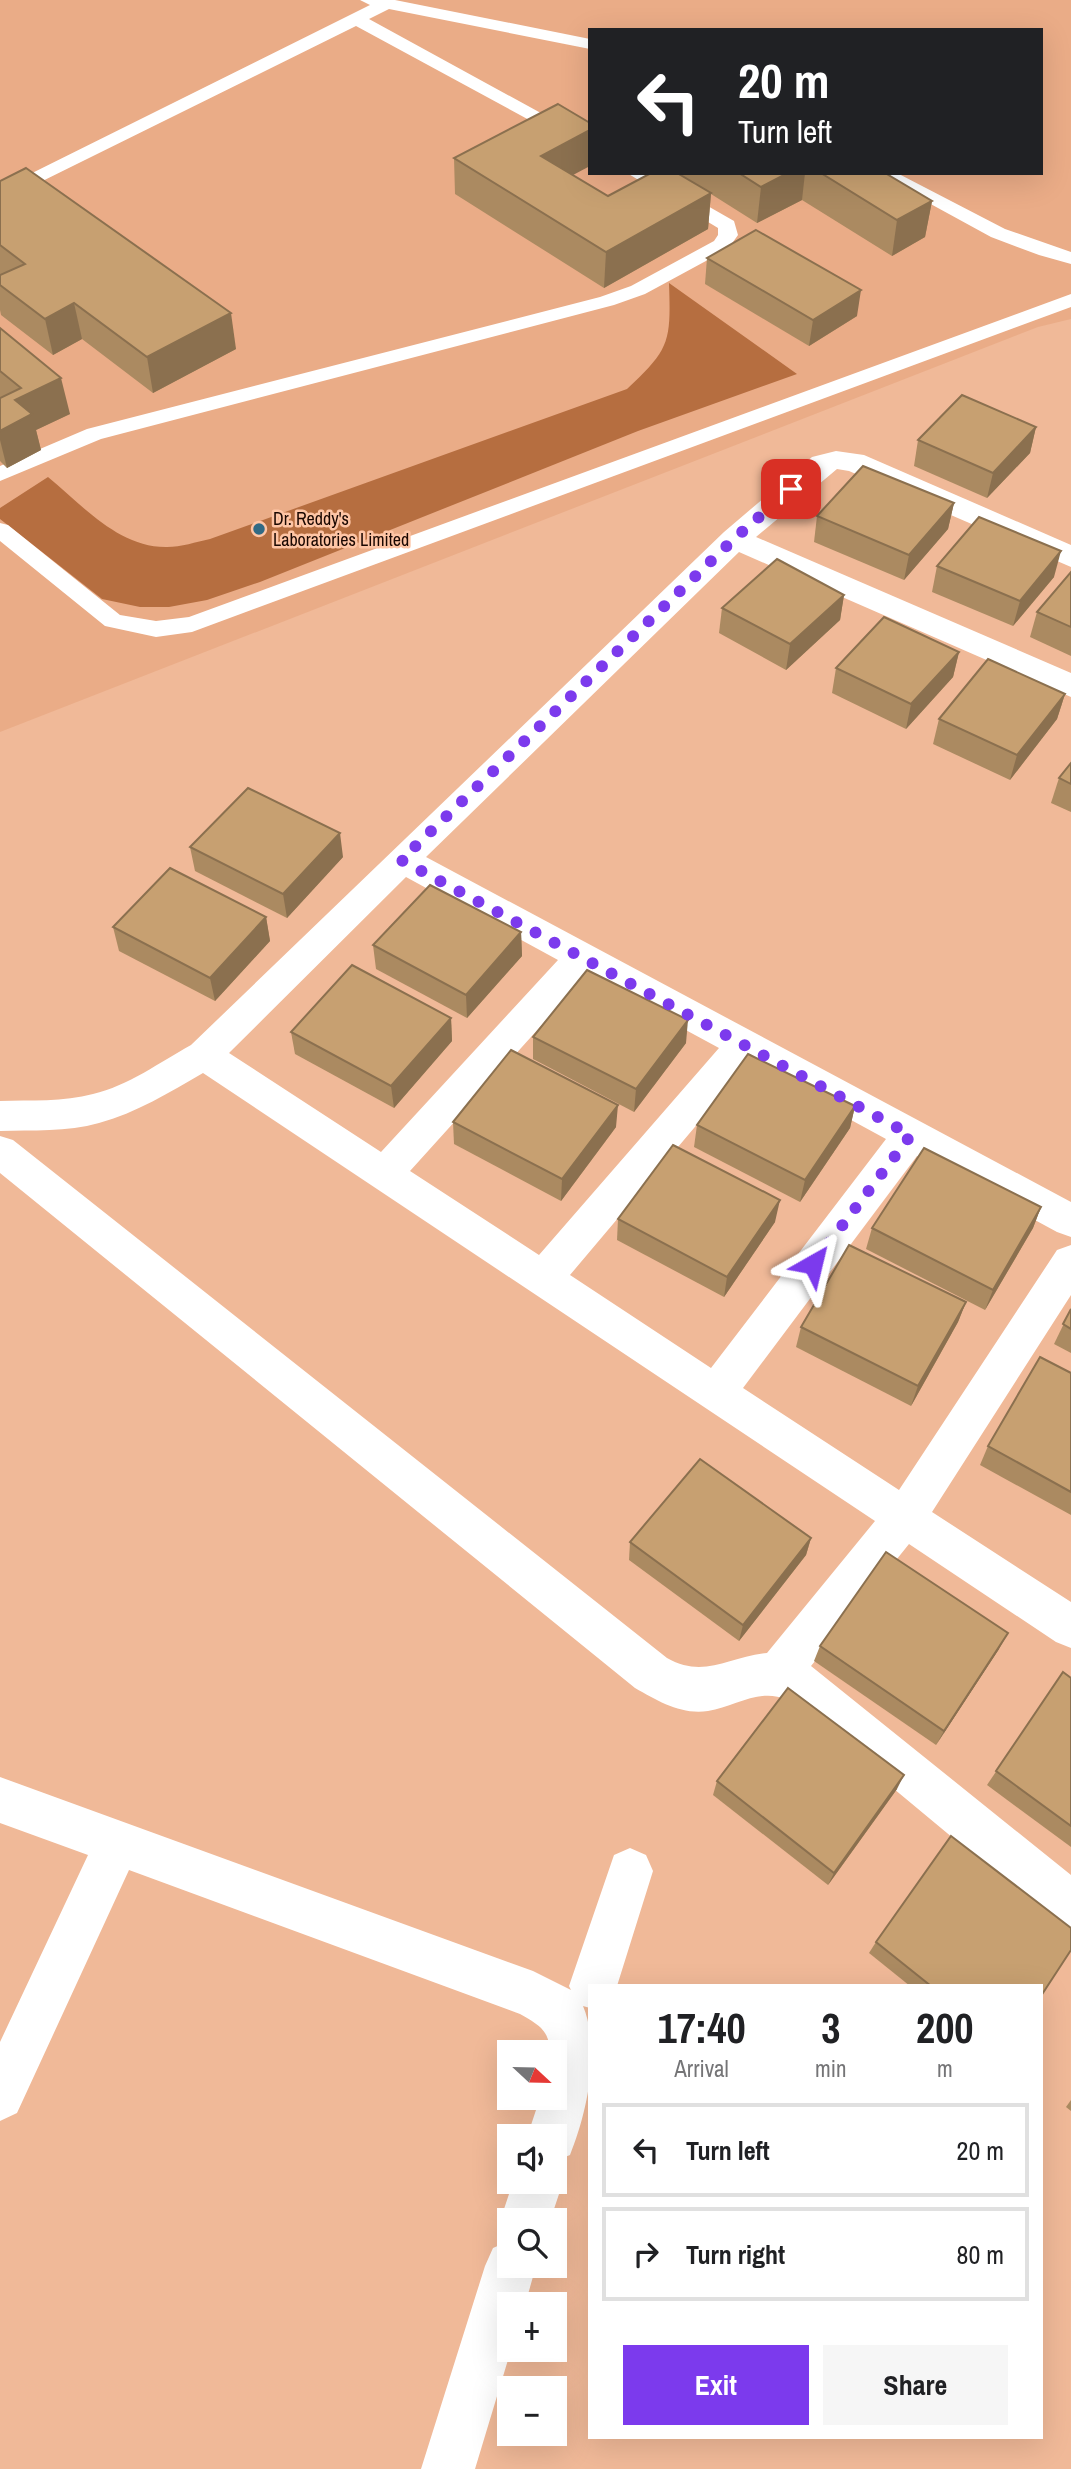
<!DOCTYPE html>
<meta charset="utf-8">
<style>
:root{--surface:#fff;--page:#f6f6f6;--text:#202124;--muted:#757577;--line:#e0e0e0;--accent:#7c3aed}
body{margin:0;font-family:"Archivo Narrow",sans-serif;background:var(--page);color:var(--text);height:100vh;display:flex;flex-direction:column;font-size:26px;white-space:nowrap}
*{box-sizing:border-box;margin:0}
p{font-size:23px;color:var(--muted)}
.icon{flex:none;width:38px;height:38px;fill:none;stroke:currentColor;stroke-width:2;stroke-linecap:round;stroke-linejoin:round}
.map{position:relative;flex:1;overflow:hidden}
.drawer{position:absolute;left:588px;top:1984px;width:455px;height:455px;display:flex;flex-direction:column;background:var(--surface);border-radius:0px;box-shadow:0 7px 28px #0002}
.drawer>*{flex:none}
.banner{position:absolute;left:588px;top:28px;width:455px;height:147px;border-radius:0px;box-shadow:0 7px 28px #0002;background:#202124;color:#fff;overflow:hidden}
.needle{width:46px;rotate:112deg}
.fabs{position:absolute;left:497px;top:2040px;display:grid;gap:14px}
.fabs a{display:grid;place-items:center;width:70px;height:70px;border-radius:0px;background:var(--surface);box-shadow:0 7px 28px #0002;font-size:35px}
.pin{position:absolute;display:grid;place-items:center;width:60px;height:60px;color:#fff;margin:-30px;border-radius:14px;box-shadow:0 4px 10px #0006}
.me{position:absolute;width:77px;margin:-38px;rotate:37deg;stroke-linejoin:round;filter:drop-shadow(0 0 5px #0008)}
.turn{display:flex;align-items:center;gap:24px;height:147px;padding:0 35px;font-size:32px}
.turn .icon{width:91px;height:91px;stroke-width:2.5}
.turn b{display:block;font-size:49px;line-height:60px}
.eta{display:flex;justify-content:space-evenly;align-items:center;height:119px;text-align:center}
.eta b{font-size:42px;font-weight:800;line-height:49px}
.action{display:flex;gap:14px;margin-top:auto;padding:14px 35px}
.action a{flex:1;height:80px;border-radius:0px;background:var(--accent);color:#fff;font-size:28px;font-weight:800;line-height:80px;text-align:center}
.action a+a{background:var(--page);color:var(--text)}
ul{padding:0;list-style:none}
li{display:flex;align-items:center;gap:21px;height:94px;margin:0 14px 10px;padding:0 21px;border:4px solid var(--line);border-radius:0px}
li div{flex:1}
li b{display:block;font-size:26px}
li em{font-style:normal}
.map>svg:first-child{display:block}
.built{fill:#eaac87;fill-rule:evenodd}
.forest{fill:#b66e40}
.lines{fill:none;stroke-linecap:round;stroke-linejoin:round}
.service{fill:#fff;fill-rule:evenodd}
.minor{fill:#fff;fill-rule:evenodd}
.wall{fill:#ab8a61}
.shaded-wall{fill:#8b704f}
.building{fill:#c7a071;stroke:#8b704f;stroke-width:2}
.route{stroke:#7c3aed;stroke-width:12;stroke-dasharray:0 21.6}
.poi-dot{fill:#326a84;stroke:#fec5a5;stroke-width:2.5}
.labels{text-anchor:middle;stroke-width:5;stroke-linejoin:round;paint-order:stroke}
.far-poi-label{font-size:18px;fill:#1a0701;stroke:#fec5a5;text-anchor:start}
</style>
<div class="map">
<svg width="1071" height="2469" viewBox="0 0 1071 2469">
<rect width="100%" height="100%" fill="#f0b998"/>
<path class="built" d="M0,0H1071V319L1038,327L0,732ZM590,30H1041V173H590Z"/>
<path class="forest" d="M669,283L797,374L638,431L260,582L207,600L169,607H140L102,599L0,519V508L48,477C82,505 119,548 167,547C181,547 196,542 210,539L627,389C670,349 671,342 669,283Z"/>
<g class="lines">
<g class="service">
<path d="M360,0H395L590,39V49L389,9L369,19L590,140V153L356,26L0,202V189L370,5Z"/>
<path d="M627,173H650L734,221L738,235L728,249L645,294L614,305L101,439L0,481V466L87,429L600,297L631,286L714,241L718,235V228Z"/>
<path d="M874,173H897L1005,229L1071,252V264L1039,255L991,237Z"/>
<path d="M1071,294V307L192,632L156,637L105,626L0,541V523L8,525L120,615L156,621L189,617Z"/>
</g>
<g class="minor">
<path d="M836,451L864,455L1071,545V567L849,471L837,469L756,537L1071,673V697L739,552L426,857L1071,1202V1237L1057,1232L917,1156L743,1388L899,1490L1057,1250L1071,1245V1295L932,1512L1071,1602V1648L1056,1642L909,1544L811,1666L1071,1875V1928L1054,1922L787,1700C760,1687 735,1707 708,1711C681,1715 658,1701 635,1688L0,1173V1136L13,1140L667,1658C704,1679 728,1657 767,1653L875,1521L203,1073C170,1092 136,1113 99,1123C67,1132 32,1130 0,1131V1101C30,1100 64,1102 93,1094C128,1086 160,1062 191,1045L724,532L812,457ZM406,877L558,960L381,1152L229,1053ZM586,976L719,1048L539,1255L410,1171ZM748,1064L886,1139L711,1368L570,1275Z"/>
<path d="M0,1777L533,1971L571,1990L569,1986L614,1855L630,1848L646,1855L653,1871L617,1986H590V2008L583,2006C601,2049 587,2113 570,2155L555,2161V2137H527L540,2098H555V2053H549C551,2030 537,2024 520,2014L129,1870L17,2113L0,2121V2042L88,1855L0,1823Z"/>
<path d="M556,2164L563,2182L550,2221H509V2240L507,2239L500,2221L513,2182H555Z"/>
<path d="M509,2241V2266H536L525,2305H509L511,2350L475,2469H421L485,2266L493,2248Z"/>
</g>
</g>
<g class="wall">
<path d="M454,158L608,196L697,185L678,173H885L932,201L925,237L892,256L802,200L757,223L711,194L708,229L604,288L455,194Z"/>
<path d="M0,181L236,349L153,393L82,339L53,355L1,315L0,310Z"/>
<path d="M707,258L857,316L809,346L705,284Z"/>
<path d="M0,328L70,414L36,430L41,450L7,468L0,461Z"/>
<path d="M1036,427L1030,453L987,498L914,466L918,440Z"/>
<path d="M954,503L948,529L904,580L814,542L817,516Z"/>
<path d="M937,566L1054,577L1013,626L932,592Z"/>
<path d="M1071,572V656L1030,637L1037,612Z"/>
<path d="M844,595L840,620L786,670L719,633L722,608Z"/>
<path d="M959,652L953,677L906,729L832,693L836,668Z"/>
<path d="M1065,694L1057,719L1010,780L933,744L939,719Z"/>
<path d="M1071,763V812L1051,803L1059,778Z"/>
<path d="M190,847L343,857L287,918L195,871Z"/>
<path d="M266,917L270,941L215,1001L119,951L113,927Z"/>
<path d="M521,932L522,956L467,1018L376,969L373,945Z"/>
<path d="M451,1018L452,1041L394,1108L295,1054L291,1032Z"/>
<path d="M533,1037L686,1043L634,1112L533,1059Z"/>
<path d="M855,1106L850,1128L800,1202L694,1147L697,1125Z"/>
<path d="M453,1122L616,1127L561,1201L454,1144Z"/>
<path d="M1041,1207L1033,1228L985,1310L866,1249L872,1228Z"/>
<path d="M618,1219L775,1222L724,1297L617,1240Z"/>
<path d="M966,1302L958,1322L911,1406L796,1347L801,1327Z"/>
<path d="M1071,1309V1353L1054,1344Z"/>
<path d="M1071,1373V1515L980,1465L988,1446Z"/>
<path d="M811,1538L806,1555L739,1641L629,1560L630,1542Z"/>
<path d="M820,1646L999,1649L936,1745L814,1661Z"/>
<path d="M1063,1672L1071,1678V1847L987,1785Z"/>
<path d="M717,1781L897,1789L828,1885L713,1795Z"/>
<path d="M876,1942L1041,1986H910L869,1953Z"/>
<path d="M1071,2100V2111L1066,2107Z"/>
</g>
<g class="shaded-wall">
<path d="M590,130V166L541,192V156Z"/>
<path d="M788,173H805L802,200L757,223L761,187Z"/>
<path d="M711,193L708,229L604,288L606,252Z"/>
<path d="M932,201L925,237L892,256L897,220Z"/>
<path d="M861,290L857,316L809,346L813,320Z"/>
<path d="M74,303L82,339L53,355L45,319Z"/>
<path d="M231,313L236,349L153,393L147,357Z"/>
<path d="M61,378L70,414L36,430L41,450L7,468L0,440V431L15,400Z"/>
<path d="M1036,427L1030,453L987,498L993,473Z"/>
<path d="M954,503L948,529L904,580L909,555Z"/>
<path d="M1061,551L1054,577L1013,626L1020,601Z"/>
<path d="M844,595L840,620L786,670L790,644Z"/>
<path d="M959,652L953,677L906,729L911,704Z"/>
<path d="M1065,694L1057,719L1010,780L1017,755Z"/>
<path d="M340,833L343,857L287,918L283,894Z"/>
<path d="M266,917L270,941L215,1001L210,978Z"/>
<path d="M521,932L522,956L467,1018L466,995Z"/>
<path d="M451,1018L452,1041L394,1108L391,1086Z"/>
<path d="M688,1020L686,1043L634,1112L636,1089Z"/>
<path d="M618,1105L616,1127L561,1201L562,1179Z"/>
<path d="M855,1106L850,1128L800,1202L805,1180Z"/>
<path d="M780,1200L775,1222L724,1297L727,1277Z"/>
<path d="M1041,1207L1033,1228L985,1310L993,1290Z"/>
<path d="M966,1302L958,1322L911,1406L918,1386Z"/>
<path d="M811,1538L806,1555L739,1641L743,1625Z"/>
<path d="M1008,1633L999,1649L936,1745L944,1731Z"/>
<path d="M904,1775L897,1789L828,1885L834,1873Z"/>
</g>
<g class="building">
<path d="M558,104L590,123V130L541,156L608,196L651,173H677L711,193L606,252L454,158Z"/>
<path d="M26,168L231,313L147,357L74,303L45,319L0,285V275L25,264L0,245V181Z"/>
<path d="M739,173H788L761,187Z"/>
<path d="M821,173H885L932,201L897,220Z"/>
<path d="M756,230L861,290L813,320L707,258Z"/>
<path d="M0,328L61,378L15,400L32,414L0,431V398L21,388L0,371Z"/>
<path d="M962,395L1036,427L993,473L918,440Z"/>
<path d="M863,466L954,503L909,555L817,516Z"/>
<path d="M979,517L1061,551L1020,601L937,566Z"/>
<path d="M777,559L844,595L790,644L722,608Z"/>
<path d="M1071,572V627L1037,612Z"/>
<path d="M884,617L959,652L911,704L836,668Z"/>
<path d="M988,659L1065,694L1017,755L939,719Z"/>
<path d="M1071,763V784L1059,778Z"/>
<path d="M248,788L340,833L283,894L190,847Z"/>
<path d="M170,868L266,917L210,978L113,927Z"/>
<path d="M430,885L521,932L466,995L373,945Z"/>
<path d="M352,965L451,1018L391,1086L291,1032Z"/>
<path d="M587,970L688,1020L636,1089L533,1037Z"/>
<path d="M511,1050L618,1105L562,1179L453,1122Z"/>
<path d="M748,1054L855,1106L805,1180L697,1125Z"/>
<path d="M673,1145L780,1200L727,1277L618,1219Z"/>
<path d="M924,1148L1041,1207L993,1290L872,1228Z"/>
<path d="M849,1245L966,1302L918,1386L801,1327Z"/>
<path d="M1071,1309V1329L1063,1324Z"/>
<path d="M1040,1357L1071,1373V1492L988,1446Z"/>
<path d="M700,1459L811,1538L743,1625L630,1542Z"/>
<path d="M886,1552L1008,1633L944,1731L820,1646Z"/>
<path d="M1063,1672L1071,1678V1826L996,1771Z"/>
<path d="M788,1688L904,1775L834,1873L717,1781Z"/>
<path d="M951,1836L1071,1928V1950L1041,1996V1986H931L876,1942Z"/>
</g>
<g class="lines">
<path class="route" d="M791,489L735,538L401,860L911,1135L813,1264"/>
</g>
<circle class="poi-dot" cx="259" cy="529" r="7"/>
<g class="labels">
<g class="far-poi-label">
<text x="273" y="525">Dr. Reddy's<tspan x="273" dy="21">Laboratories Limited</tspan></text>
</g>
</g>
</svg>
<div class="fabs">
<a><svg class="needle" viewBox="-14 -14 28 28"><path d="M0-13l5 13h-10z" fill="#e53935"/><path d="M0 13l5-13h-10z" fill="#757577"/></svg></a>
<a><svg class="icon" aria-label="sound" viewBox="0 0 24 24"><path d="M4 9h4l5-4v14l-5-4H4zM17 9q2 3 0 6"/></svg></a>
<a><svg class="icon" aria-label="search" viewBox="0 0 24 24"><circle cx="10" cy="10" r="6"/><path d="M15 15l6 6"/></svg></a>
<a>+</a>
<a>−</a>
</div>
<div class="pin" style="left:791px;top:489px;background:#d93025"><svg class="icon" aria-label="arrive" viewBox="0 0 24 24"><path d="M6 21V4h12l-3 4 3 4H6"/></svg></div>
<svg class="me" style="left:813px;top:1264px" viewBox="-20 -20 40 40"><path d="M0-17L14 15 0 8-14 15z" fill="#7c3aed" stroke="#fff" stroke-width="4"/></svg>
<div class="banner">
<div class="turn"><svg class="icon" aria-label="left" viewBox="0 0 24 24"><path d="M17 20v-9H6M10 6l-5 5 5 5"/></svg><div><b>20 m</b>Turn left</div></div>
</div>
<section class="drawer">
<div class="eta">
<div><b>17:40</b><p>Arrival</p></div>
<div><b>3</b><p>min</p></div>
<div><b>200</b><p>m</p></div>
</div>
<ul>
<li><svg class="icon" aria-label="left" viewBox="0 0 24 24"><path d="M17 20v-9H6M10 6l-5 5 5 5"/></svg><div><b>Turn left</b></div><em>20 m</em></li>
<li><svg class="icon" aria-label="right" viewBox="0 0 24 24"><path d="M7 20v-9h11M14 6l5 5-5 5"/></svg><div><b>Turn right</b></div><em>80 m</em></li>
</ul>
<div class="action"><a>Exit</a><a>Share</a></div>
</section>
</div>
